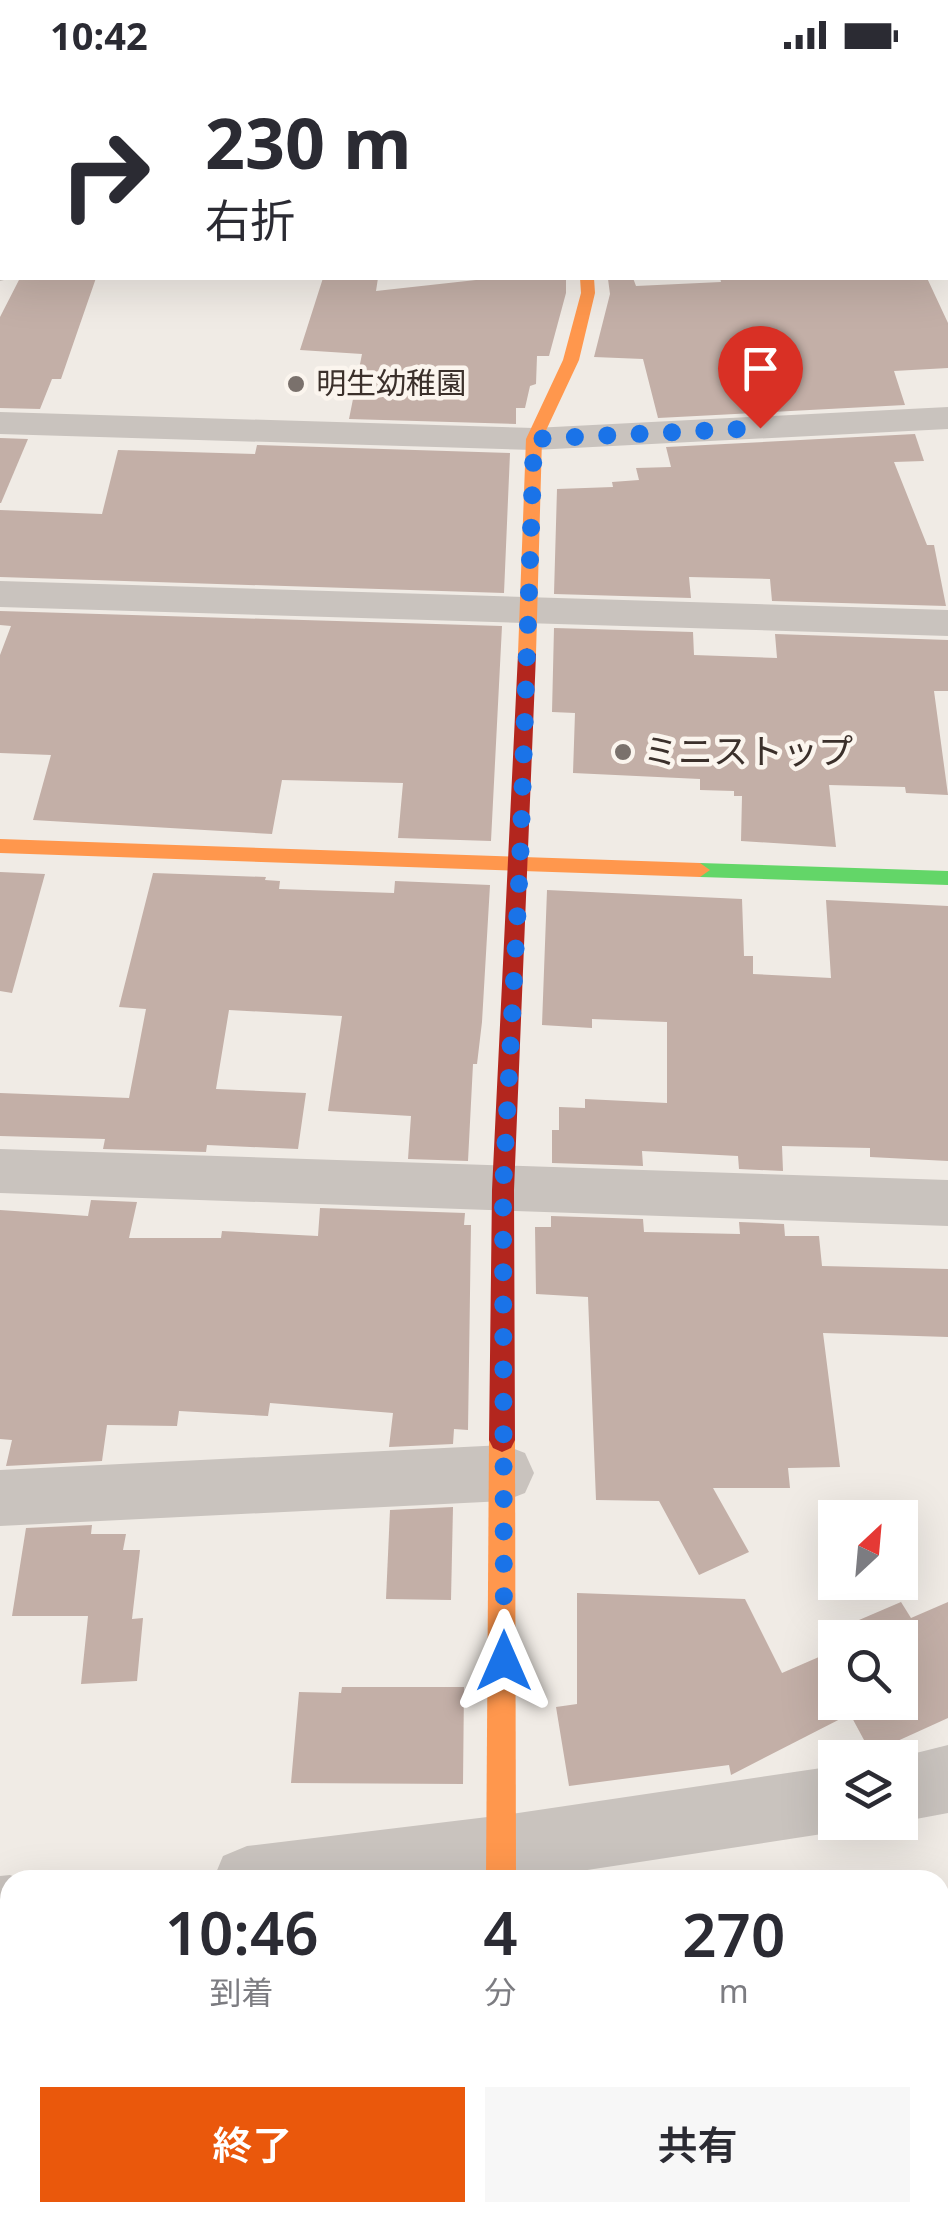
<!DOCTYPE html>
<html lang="ja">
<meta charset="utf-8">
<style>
:root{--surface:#fff;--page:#f7f7f7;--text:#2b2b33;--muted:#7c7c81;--accent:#ea580c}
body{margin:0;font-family:"Noto Sans","Noto Sans JP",sans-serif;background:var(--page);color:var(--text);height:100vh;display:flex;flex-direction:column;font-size:38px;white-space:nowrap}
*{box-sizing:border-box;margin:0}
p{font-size:32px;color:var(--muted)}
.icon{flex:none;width:55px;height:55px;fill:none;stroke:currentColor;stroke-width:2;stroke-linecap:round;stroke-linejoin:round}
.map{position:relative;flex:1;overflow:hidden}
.side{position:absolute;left:0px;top:1800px;width:950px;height:352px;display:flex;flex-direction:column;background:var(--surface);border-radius:30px 30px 0 0;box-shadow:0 10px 40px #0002}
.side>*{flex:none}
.banner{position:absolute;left:0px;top:0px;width:950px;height:210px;box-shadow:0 10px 40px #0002;background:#fff;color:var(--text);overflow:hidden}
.needle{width:65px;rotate:26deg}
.tools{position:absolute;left:818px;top:1430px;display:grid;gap:20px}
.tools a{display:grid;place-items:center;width:100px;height:100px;border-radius:0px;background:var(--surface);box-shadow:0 10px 40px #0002;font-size:50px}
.pin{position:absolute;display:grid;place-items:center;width:85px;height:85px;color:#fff;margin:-102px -42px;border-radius:50% 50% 50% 0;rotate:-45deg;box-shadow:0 0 10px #0007}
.pin .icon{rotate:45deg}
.me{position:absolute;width:110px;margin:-55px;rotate:0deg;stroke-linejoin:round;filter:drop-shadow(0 0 8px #0008)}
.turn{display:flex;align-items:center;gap:35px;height:210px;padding:0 40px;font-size:45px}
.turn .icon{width:130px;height:130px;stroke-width:2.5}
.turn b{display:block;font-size:70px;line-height:85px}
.eta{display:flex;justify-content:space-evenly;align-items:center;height:170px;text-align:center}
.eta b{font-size:60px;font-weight:600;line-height:70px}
.cta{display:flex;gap:20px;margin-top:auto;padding:20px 40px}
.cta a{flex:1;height:115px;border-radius:0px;background:var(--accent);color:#fff;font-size:40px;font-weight:600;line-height:115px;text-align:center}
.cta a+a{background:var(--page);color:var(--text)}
.status{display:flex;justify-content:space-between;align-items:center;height:70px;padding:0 50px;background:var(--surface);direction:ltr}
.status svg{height:28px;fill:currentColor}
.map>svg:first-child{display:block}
.building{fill:#c3afa7}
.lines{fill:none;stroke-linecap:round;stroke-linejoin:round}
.street{fill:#c9c3be;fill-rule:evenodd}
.fast{fill:#63d668;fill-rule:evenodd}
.slow{fill:#ff974d;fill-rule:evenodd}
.jam{fill:#b3261e;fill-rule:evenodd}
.route{stroke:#1a73e8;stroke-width:18;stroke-dasharray:0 32.4}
.poi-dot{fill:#7a716c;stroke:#fbf5ee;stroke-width:4}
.labels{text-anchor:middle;stroke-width:9;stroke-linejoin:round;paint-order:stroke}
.far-poi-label{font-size:30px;fill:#3b302b;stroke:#fbf5ee;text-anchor:start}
.poi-label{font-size:35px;fill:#3b302b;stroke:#fbf5ee;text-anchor:start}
</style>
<div class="status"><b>10:42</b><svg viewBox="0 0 49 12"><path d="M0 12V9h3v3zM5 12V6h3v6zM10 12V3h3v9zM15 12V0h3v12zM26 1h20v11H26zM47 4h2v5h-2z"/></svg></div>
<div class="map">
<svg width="948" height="2152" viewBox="0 0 948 2152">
<rect width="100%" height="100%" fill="#f0ebe5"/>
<g class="building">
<path d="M20,208H96L61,309H52L40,339L0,338V247Z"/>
<path d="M323,208H378L376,221L494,208H566V223L549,286H537L536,314L530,316L525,338H516V354L349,349L362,284L300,280Z"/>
<path d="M633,208L636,216L721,212L720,208H927L948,253V298L894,301L905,335L658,348L643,289L594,287L610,224L608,209Z"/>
<path d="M915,364L924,391L894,392L927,475H934L946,536L772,531L770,509L689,507L691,528L554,524L557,419L613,417L612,412L639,410L636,398L671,397L666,377Z"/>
<path d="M0,368L28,369L1,433H0Z"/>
<path d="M257,375L510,383L504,523L0,507V440L102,444L118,380L255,384Z"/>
<path d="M0,541L502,556L491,771L398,768L403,713L282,710L272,764L33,750L51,685L0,683V585L11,556L0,555Z"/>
<path d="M554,558L693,562L694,585L777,588L775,564L948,570V621H934L948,725L906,723L905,717L829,715L836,777L741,771L742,726H734V721L700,720V709L573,703L575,643L552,642Z"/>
<path d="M0,802L45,804L12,923L0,921Z"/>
<path d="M153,803L266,807L265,810L280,811L279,819L394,823L395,811L490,815L482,952L477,994H473L468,1091L408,1089L411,1046L328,1041L342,946L229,940L216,1019L306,1023L298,1079L207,1075L206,1082L103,1079L105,1069L0,1066V1023L129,1028L146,939L119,937Z"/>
<path d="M547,820L742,829L744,886H753V904L831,908L826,830L948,836V1091L870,1087V1078L782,1076L783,1101L739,1099L738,1086L642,1081L643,1096L552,1093V1060H559V1037L585,1038V1029L667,1033V952L592,949V958L542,955Z"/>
<path d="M91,1130L137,1132L129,1168H221L222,1161L318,1166L320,1138L465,1143L464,1155H471L468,1360L454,1359L453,1374L389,1377L393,1343L270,1333L268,1346L179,1341L177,1356L107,1355L102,1391L6,1396L12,1370L0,1369V1140L88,1146Z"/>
<path d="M551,1146L643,1149L644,1162L740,1164L739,1152L784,1154L785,1166H819L822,1196L948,1199V1267L823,1263L840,1397L788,1398L790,1418H713L749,1482L699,1505L659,1431L596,1430L588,1227L536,1224L535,1157H551Z"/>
<path d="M453,1437L451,1530L386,1529L390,1440Z"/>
<path d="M92,1455L91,1464H126L123,1480H140L132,1549L143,1548L137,1611L81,1614L88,1546H12L26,1458Z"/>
<path d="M577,1523L745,1529L782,1603L835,1580V1632H900V1568H861L852,1553L901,1532L911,1548L948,1532V1648L871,1683L850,1644L731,1705L729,1695L569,1716L556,1637L577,1634Z"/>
<path d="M342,1617H464L463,1714L291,1713L299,1622L341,1623Z"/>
</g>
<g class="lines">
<g class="street">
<path d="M2,109V129L0,130V110Z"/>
<path d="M0,189L2,208H12L0,211Z"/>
<path d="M948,337V359L534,380L0,364V342L534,358Z"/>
<path d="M0,511L948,540V566L0,537Z"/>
<path d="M0,1079L948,1110V1156L0,1123Z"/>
<path d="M504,1375L525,1383L534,1403L525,1423L504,1431L0,1456V1400Z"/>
<path d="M948,1675V1743L900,1752V1688H896Z"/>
<path d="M835,1696V1752H859L835,1762L522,1810H213L223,1786L247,1776L504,1745Z"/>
<path d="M10,1805L23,1810H10V1873L0,1874V1806Z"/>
<path d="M432,2142H508L507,2152H431Z"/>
</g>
<path class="fast" d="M700,793L948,801V815L700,807L690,800Z"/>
<g class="slow">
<path d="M580,208H594L595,223L579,290L542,369L536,584L527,590L518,584L526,369L563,290L581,223Z"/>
<path d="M0,769L700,793L710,800L700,807L0,783Z"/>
<path d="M502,1358L511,1362L515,1370L516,1810H486L489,1370L493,1362Z"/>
</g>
<path class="jam" d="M527,578L536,584L514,1120L515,1370L511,1378L502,1382L493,1378L489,1370L492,1120L518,584Z"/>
</g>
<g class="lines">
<path class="route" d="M504,1591L503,1120L520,795L534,369L760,358"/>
</g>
<g class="poi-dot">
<circle cx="296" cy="314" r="10"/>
<circle cx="623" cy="682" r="10"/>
</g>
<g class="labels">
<g class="far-poi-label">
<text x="316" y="324">明生幼稚園</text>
</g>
<g class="poi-label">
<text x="643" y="694">ミニストップ</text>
</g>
</g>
</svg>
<div class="tools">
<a><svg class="needle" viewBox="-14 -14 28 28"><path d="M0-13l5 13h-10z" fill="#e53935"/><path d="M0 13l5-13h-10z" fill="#7c7c81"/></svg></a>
<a><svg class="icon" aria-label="search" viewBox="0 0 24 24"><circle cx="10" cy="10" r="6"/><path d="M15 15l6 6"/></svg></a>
<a><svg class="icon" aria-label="layers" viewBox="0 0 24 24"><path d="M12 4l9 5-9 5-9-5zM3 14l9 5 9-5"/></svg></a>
</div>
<div class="pin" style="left:760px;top:358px;background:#d93025"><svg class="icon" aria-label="arrive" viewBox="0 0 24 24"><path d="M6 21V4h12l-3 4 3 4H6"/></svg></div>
<svg class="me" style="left:504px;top:1591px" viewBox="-20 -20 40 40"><path d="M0-17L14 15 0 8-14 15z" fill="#1a73e8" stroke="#fff" stroke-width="4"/></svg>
<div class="banner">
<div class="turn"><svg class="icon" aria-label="right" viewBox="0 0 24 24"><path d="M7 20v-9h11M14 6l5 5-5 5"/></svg><div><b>230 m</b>右折</div></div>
</div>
<section class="side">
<div class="eta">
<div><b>10:46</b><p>到着</p></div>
<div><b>4</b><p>分</p></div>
<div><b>270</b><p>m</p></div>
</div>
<div class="cta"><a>終了</a><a>共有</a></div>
</section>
</div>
